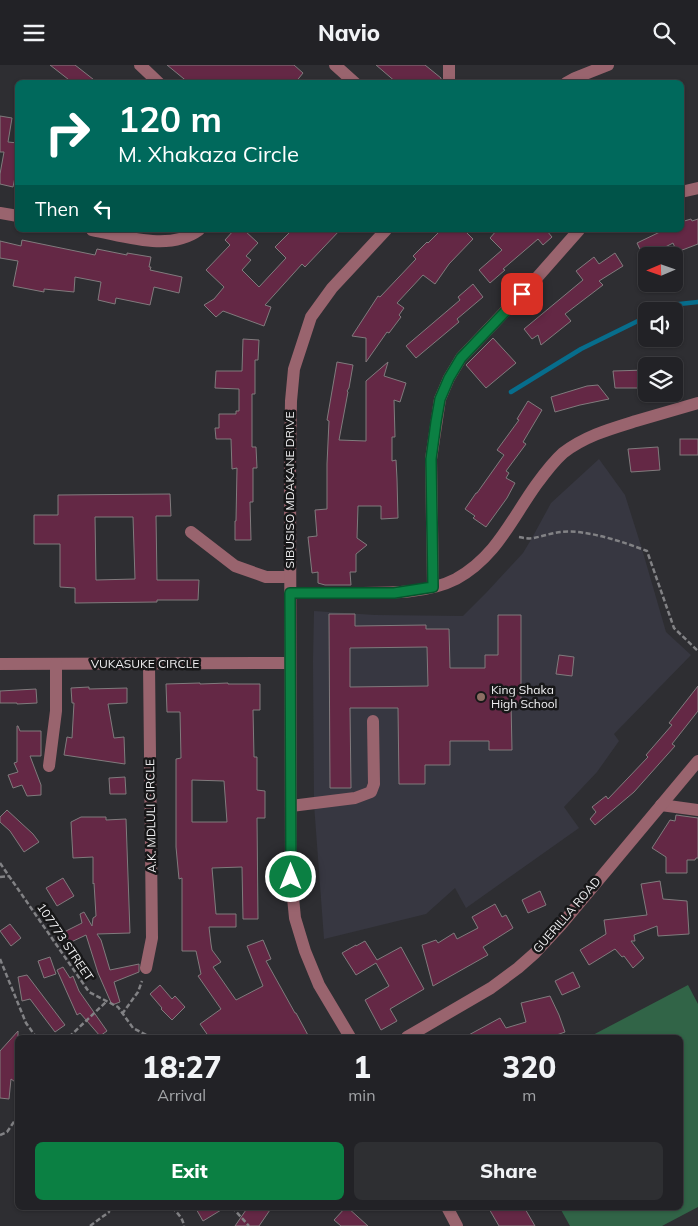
<!DOCTYPE html>
<style>
:root{--surface:#222226;--page:#2e2f32;--text:#f1f3f6;--muted:#a2a4a7;--line:#3f3f43;--accent:#0b8043}
body{margin:0;font-family:Mulish,sans-serif;background:var(--page);color:var(--text);height:100vh;display:flex;flex-direction:column;font-size:19px;white-space:nowrap}
*{box-sizing:border-box;margin:0}
p{font-size:16px;color:var(--muted)}
.icon{flex:none;width:28px;height:28px;fill:none;stroke:currentColor;stroke-width:2;stroke-linecap:round;stroke-linejoin:round}
.map{position:relative;flex:1;overflow:hidden}
.side{position:absolute;left:15px;top:970px;width:668px;height:175px;display:flex;flex-direction:column;background:var(--surface);border-radius:8px;box-shadow:0 1px 4px #0004,0 0 0 1px var(--line)}
.side>*{flex:none}
.guide{position:absolute;left:15px;top:15px;width:669px;height:152px;border-radius:8px;box-shadow:0 1px 4px #0004,0 0 0 1px var(--line);background:#00695c;color:#fff;overflow:hidden}
.needle{width:32px;rotate:268deg}
.fabs{position:absolute;left:638px;top:182px;display:grid;gap:10px}
.fabs a{display:grid;place-items:center;width:45px;height:45px;border-radius:8px;background:var(--surface);box-shadow:0 1px 4px #0004,0 0 0 1px var(--line);font-size:25px}
.pin{position:absolute;display:grid;place-items:center;width:42px;height:42px;color:#fff;margin:-21px;border-radius:10px;box-shadow:0 2px 8px #0006}
.me{position:absolute;width:55px;margin:-28px;rotate:0deg;stroke-linejoin:round;filter:drop-shadow(0 0 4px #0008)}
.turn{display:flex;align-items:center;gap:18px;height:105px;padding:0 20px;font-size:22px}
.turn .icon{width:65px;height:65px;stroke-width:2.5}
.turn b{display:block;font-size:35px;line-height:42px}
.then{display:flex;align-items:center;height:48px;padding:0 20px;background:#0003;gap:10px;font-size:19px}
.eta{display:flex;justify-content:space-evenly;align-items:center;height:85px;text-align:center}
.eta b{font-size:30px;font-weight:800;line-height:35px}
.primary-button{display:flex;gap:10px;margin-top:auto;padding:10px 20px}
.primary-button a{flex:1;height:58px;border-radius:8px;background:var(--accent);color:#fff;font-size:20px;font-weight:800;line-height:58px;text-align:center}
.primary-button a+a{background:var(--page);color:var(--text)}
header{display:flex;justify-content:space-between;align-items:center;height:65px;padding:0 20px;background:var(--surface);font-size:22px;font-weight:800}
.map>svg:first-child{display:block}
.built{fill:#373741}
.green{fill:#316447}
.lines{fill:none;stroke-linecap:round;stroke-linejoin:round}
.stream{stroke:#076d8c;stroke-width:4.5}
.building{fill:#642845;stroke:#807b7d;fill-rule:evenodd}
.path{stroke:#828285;stroke-width:2.5;stroke-dasharray:5 2.5;stroke-linecap:butt}
.minor{stroke:#99646e;stroke-width:12}
.route-casing{stroke:#07532c;stroke-width:12}
.route{stroke:#0b8043;stroke-width:9}
.education-dot{fill:#8d6e63;stroke:#171718;stroke-width:2}
.labels{text-anchor:middle;stroke-width:5;stroke-linejoin:round;paint-order:stroke}
.street-label{font-size:12px;fill:#f0f0f2;stroke:#171718}
.poi-label{font-size:12px;fill:#f0f0f2;stroke:#171718;text-anchor:start}
</style>
<header><svg class="icon" aria-label="menu" viewBox="0 0 24 24"><path d="M4 6h16M4 12h16M4 18h16"/></svg>Navio<svg class="icon" aria-label="search" viewBox="0 0 24 24"><circle cx="10" cy="10" r="6"/><path d="M15 15l6 6"/></svg></header>
<div class="map">
<svg width="698" height="1161" viewBox="0 0 698 1161">
<rect width="100%" height="100%" fill="#2e2e32"/>
<path class="built" d="M599,394L625,430L642,484L666,567L691,590L614,669L619,676L597,707L564,742L579,763L466,843L455,823L426,849L324,874L314,739L313,596L314,546L375,550L463,551L486,528L523,488L532,473L551,438Z"/>
<path class="green" d="M688,920L698,939V1142L662,1161H570L560,1143L680,1142V972H589Z"/>
<g class="lines">
<g class="stream">
<path d="M657,246L670,240L698,237"/>
<path d="M511,327L581,284L646,252"/>
</g>
</g>
<g class="building">
<path d="M50,0H75L98,18H73Z"/>
<path d="M167,0H294L303,8L295,18H189Z"/>
<path d="M376,0H425L441,13V18H397Z"/>
<path d="M0,51L12,53L8,77L18,78V98L13,122L0,119V109L4,87H0Z"/>
<path d="M691,154L692,156L698,154V179L677,187L673,178L644,193L637,178L664,165H681V157Z"/>
<path d="M234,165H244L258,178L246,191L251,195L242,205L259,222L286,193L275,182L292,165H340L305,202L302,199L265,240L271,242L264,261L223,246L216,252L204,240L214,234L224,222L206,205L230,180L225,175Z"/>
<path d="M441,165H464L473,174L449,199L435,219L423,210L397,238L404,243L399,250L401,252L389,268L387,267L366,297V273L352,271L378,231L380,232L416,194L413,191L427,177L428,178Z"/>
<path d="M497,165H548L547,166L552,172L543,180L538,174L503,204L505,205L490,218L479,205L502,185L490,173Z"/>
<path d="M22,175L95,190L97,184L127,190V188L151,192L149,202H151L150,205L182,212L179,228L154,222L150,240L116,233L115,239L98,235L101,217L75,212L74,227L44,224V227L13,221L18,196L0,193V176L21,181Z"/>
<path d="M615,188L623,201L599,216L603,220L565,249L571,256L541,280L538,270L532,274L524,264L583,215L576,206L594,192L599,199Z"/>
<path d="M473,219L483,232L457,254L459,257L416,293L406,281L460,235L458,232Z"/>
<path d="M493,273L516,298L486,323L466,300Z"/>
<path d="M243,274L259,275L258,295H255V329H252V382H256L257,403H253V437H250L251,475H235V456H236L237,403L232,404L231,374H216L215,363H219V349H236V346H239V324L215,323L216,306H242Z"/>
<path d="M337,297L353,300L349,323L347,326L348,327L339,375L366,376V316L388,297L384,311L406,318L400,337L394,335L395,372H392V396L396,395L397,414L398,453L381,454V441H358L357,473L367,480L356,489V507H350L351,520H325L318,518V507L312,508L308,472L317,471L315,445L327,444V399L329,356L327,355Z"/>
<path d="M646,305V323H615L613,306Z"/>
<path d="M598,320L609,334L580,340L555,347L551,332L587,321Z"/>
<path d="M528,336L542,345L523,377L526,379L506,406L509,408L506,413L515,418L507,433L486,462L473,453L475,451L465,444L476,428H477L504,390L497,385L519,355L517,354Z"/>
<rect x="680" y="374" width="18" height="16"/>
<path d="M658,382L660,405L631,407L628,384Z"/>
<path d="M170,429L171,451H156L157,515H199L198,535H157V537L75,538V523L60,522V479H34V450H58V430ZM95,452H133L135,514L96,515Z"/>
<path d="M329,549H355V561L426,560V564H449L450,603H485V590H498V550H521V638H511L512,685H489V676H450V700H425V719H399L398,643H350L351,723H330ZM427,582L428,621L350,622V583Z"/>
<path d="M559,590L574,592L572,611L556,609Z"/>
<path d="M200,618V619L228,618V619H260V645H253L254,692H257V725L265,726V753H257L258,854H243L242,802L212,803L216,849H236V862H209L211,879L212,885L221,897L213,902L236,935L263,921L247,881L263,875L271,894L266,896L295,948H296L309,972H209L200,959L221,944L198,911L201,909L196,886H182V813L179,814L176,782V694L181,693L180,647H167L166,619ZM192,715L224,716L227,757H192Z"/>
<path d="M698,621V646L672,679L675,681L634,727L595,760L590,754L596,747L592,742L606,731L608,734L648,692L646,690L672,660L669,658Z"/>
<path d="M89,622V624L127,623V638L108,639L114,673L124,672L125,699L64,690L67,672L72,673L74,638H72L71,623Z"/>
<path d="M36,624L37,638L17,639V638H0V626Z"/>
<path d="M17,661H18L20,666H41V691H30L41,720V730L27,731L22,720L13,723L8,710L18,707L14,698L17,697Z"/>
<path d="M125,712L126,729H110L109,713Z"/>
<path d="M7,745L33,769L39,777L24,787L10,766L0,757V752Z"/>
<path d="M676,750L698,753V793H696L695,795H687V808H666V792L652,783L670,755L675,756Z"/>
<path d="M81,752H106V755L126,754L130,868L97,869L101,875L110,905L139,899V907L114,917L120,937L112,940L98,908L86,870L69,878L64,867L82,858L80,849L84,847L92,861L93,853L96,851L94,818L93,819V792L73,793L71,757Z"/>
<path d="M63,813L74,831L57,841L46,823Z"/>
<path d="M660,816L663,834L687,836L689,869L658,871L657,861L634,870L635,876H631L644,893L633,903L624,891L622,892L615,884L589,900L580,885L606,869L604,855L647,850L641,819Z"/>
<path d="M540,826L546,840L528,848L522,835Z"/>
<path d="M495,839L502,852L506,850L513,863L483,882L488,890L433,921L422,880L436,875L438,878L454,868L457,874L478,863L472,852Z"/>
<path d="M10,859L21,873L11,881L0,866Z"/>
<path d="M365,876L377,895L401,882L424,924L390,944L397,956L381,965L365,935L389,921L376,898L356,910L342,888L356,880V881Z"/>
<path d="M50,892L56,909L44,913L38,896Z"/>
<path d="M63,902L70,913L73,911L79,926L107,966L100,971L80,948L77,950L57,905Z"/>
<path d="M573,907L580,922L562,930L555,916Z"/>
<path d="M27,910L65,960L55,967L30,934L22,936L18,912Z"/>
<path d="M160,920L172,934L175,931L185,942L172,955L161,944L162,943L150,929Z"/>
<path d="M550,931L559,950L565,967L551,972H465L500,953L506,963L526,957L521,938Z"/>
<path d="M18,966V1019L11,1014L9,1034L0,1033V986Z"/>
<path d="M195,1142H226L203,1156Z"/>
<path d="M248,1142H272L259,1161H235Z"/>
<path d="M346,1142H347L368,1161H341L334,1155Z"/>
<path d="M488,1142H524L535,1161H499Z"/>
</g>
<g class="lines">
<g class="path">
<path d="M519,472C524,473 529,474 534,473C543,471 552,468 561,467C585,464 624,477 647,486L674,563L698,586"/>
<path d="M0,798L89,927L118,942L133,963L150,972"/>
<path d="M0,812L9,811"/>
<path d="M0,894L26,958L36,972"/>
<path d="M122,949L138,927L142,916"/>
<path d="M69,972L107,936"/>
<path d="M0,1070L7,1067L18,1051"/>
<path d="M172,1142C177,1148 183,1153 184,1161"/>
<path d="M232,1142L249,1161"/>
<path d="M90,1161L109,1147V1142"/>
</g>
<g class="minor">
<path d="M140,0L159,18"/>
<path d="M335,0L355,18"/>
<path d="M449,18V0"/>
<path d="M566,18L575,13L608,0"/>
<path d="M681,127L698,123"/>
<path d="M0,148L18,151"/>
<path d="M92,165C125,171 169,187 199,165"/>
<path d="M191,467L235,501L266,512H290"/>
<path d="M433,522L431,394L440,334L449,313L461,293L534,216L579,165"/>
<path d="M290,528C312,528 333,528 355,528C387,528 427,529 456,514C496,492 511,455 536,420C544,409 553,397 563,388C585,371 610,364 636,356C657,350 677,344 698,338"/>
<path d="M0,599L290,598"/>
<path d="M49,701L56,646V599"/>
<path d="M661,740L698,745"/>
<path d="M291,741L355,733L371,727L374,719L373,656"/>
<path d="M146,903L152,873L149,599"/>
<path d="M350,972L319,920L305,886L295,853L291,812L290,398L291,336L294,304L311,252L332,223L386,165"/>
<path d="M407,972L491,923L518,903L535,888L561,860L698,696"/>
<path d="M447,1142L457,1161"/>
</g>
</g>
<g class="lines">
<g class="route-casing">
<path id="route" d="M291,812L290,528H394L433,522L431,394L436,357L440,334L449,313L461,293L522,229"/>
</g>
<use href="#route" class="route"/>
</g>
<circle class="education-dot" cx="481" cy="632" r="5"/>
<g class="labels">
<g class="street-label">
<text transform="translate(290 425) rotate(-90)" y="4">SIBUSISO MDAKANE DRIVE</text>
<text x="145" y="603">VUKASUKE CIRCLE</text>
<text transform="translate(151 751) rotate(-91)" y="4">A.K. MDLULI CIRCLE</text>
<text transform="translate(567 850) rotate(-49)" y="4">GUERILLA ROAD</text>
<text transform="translate(65 877) rotate(56)" y="4">107773 STREET</text>
</g>
<g class="poi-label">
<text x="491" y="629">King Shaka<tspan x="491" dy="14">High School</tspan></text>
</g>
</g>
</svg>
<div class="fabs">
<a><svg class="needle" viewBox="-14 -14 28 28"><path d="M0-13l5 13h-10z" fill="#e53935"/><path d="M0 13l5-13h-10z" fill="#a2a4a7"/></svg></a>
<a><svg class="icon" aria-label="sound" viewBox="0 0 24 24"><path d="M4 9h4l5-4v14l-5-4H4zM17 9q2 3 0 6"/></svg></a>
<a><svg class="icon" aria-label="layers" viewBox="0 0 24 24"><path d="M12 4l9 5-9 5-9-5zM3 14l9 5 9-5"/></svg></a>
</div>
<div class="pin" style="left:522px;top:229px;background:#d93025"><svg class="icon" aria-label="arrive" viewBox="0 0 24 24"><path d="M6 21V4h12l-3 4 3 4H6"/></svg></div>
<svg class="me" style="left:291px;top:812px" viewBox="-20 -20 40 40"><circle r="17" fill="#0b8043" stroke="#fff" stroke-width="3"/><path d="M0-11L8 9 0 5-8 9z" fill="#fff"/></svg>
<div class="guide">
<div class="turn"><svg class="icon" aria-label="right" viewBox="0 0 24 24"><path d="M7 20v-9h11M14 6l5 5-5 5"/></svg><div><b>120 m</b>M. Xhakaza Circle</div></div>
<div class="then">Then<svg class="icon" aria-label="left" viewBox="0 0 24 24"><path d="M17 20v-9H6M10 6l-5 5 5 5"/></svg></div>
</div>
<section class="side">
<div class="eta">
<div><b>18:27</b><p>Arrival</p></div>
<div><b>1</b><p>min</p></div>
<div><b>320</b><p>m</p></div>
</div>
<div class="primary-button"><a>Exit</a><a>Share</a></div>
</section>
</div>
